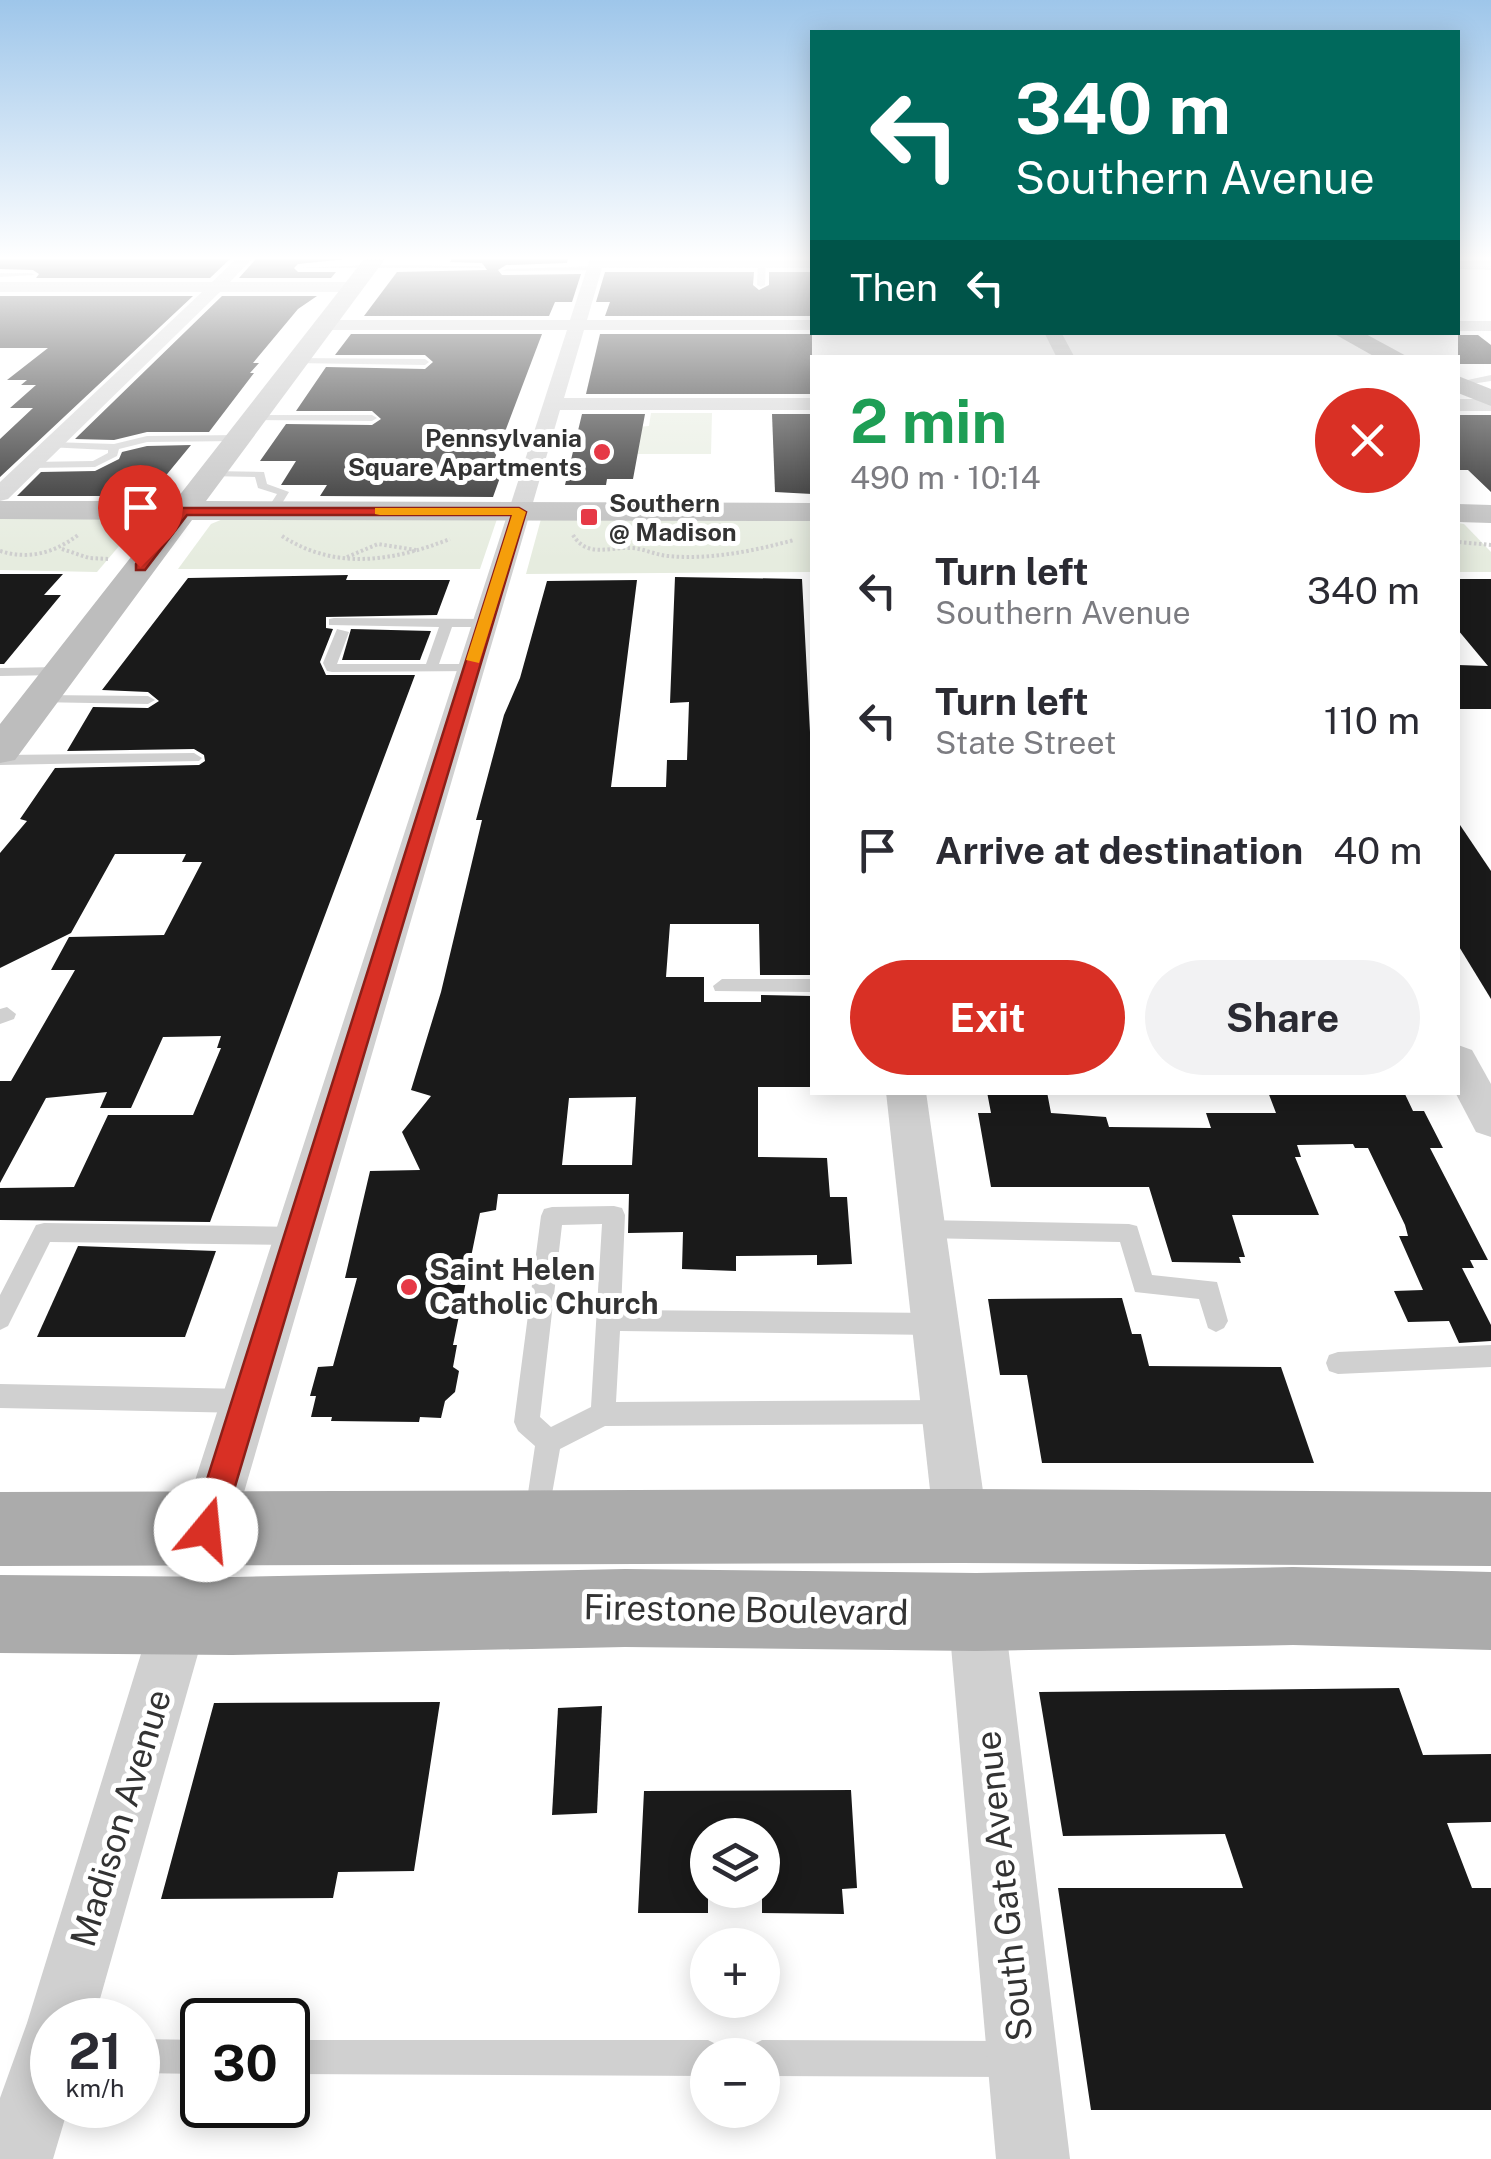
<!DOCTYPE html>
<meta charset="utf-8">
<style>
:root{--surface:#fff;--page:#f2f2f3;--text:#2b2b33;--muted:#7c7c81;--accent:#d93025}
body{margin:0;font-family:"Public Sans",sans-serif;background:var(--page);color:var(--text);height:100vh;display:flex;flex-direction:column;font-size:38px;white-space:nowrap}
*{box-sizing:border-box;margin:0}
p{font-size:32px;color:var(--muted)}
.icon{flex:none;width:55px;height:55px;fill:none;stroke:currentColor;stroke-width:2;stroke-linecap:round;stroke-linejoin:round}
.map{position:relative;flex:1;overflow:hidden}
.drawer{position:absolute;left:810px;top:355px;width:650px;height:740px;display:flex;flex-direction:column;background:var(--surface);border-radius:0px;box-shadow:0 5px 25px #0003}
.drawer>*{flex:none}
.hud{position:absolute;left:810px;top:30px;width:650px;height:305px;border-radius:0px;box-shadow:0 5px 25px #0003;background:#00695c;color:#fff;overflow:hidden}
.buttons{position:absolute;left:690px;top:1818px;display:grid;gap:20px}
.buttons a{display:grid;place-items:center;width:90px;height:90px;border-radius:50%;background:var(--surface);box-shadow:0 5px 25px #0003;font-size:50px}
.speed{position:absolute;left:30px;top:1998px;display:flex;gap:20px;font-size:50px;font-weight:700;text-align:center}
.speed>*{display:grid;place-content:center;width:130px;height:130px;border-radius:50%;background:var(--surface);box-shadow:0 5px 25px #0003;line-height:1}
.speed small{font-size:25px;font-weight:400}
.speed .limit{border:5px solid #111;border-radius:15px;background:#fff;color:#111}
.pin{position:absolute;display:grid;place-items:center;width:85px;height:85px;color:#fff;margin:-102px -42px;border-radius:50% 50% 50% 0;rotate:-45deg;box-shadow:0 0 10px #0007}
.pin .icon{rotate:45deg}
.me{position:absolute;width:110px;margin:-55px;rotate:17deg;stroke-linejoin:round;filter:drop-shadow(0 0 8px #0008)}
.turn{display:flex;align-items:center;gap:35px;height:210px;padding:0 40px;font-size:45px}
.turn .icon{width:130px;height:130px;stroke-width:2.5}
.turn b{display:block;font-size:70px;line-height:85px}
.then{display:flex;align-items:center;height:95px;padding:0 40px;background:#0003;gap:20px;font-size:38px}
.round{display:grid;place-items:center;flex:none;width:105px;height:105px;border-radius:52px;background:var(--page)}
.headline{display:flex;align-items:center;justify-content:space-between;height:170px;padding:0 40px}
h1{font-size:60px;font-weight:700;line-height:75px;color:#1e9e55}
.cta{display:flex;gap:20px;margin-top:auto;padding:20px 40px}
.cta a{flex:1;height:115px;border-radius:60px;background:var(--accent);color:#fff;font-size:40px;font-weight:700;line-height:115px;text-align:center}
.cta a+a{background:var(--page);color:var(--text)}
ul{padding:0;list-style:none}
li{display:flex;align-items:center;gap:30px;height:130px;padding:0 40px}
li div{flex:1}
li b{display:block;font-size:38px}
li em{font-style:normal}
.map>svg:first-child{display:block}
.green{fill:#e6ecdf}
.building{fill:#1a1a1a;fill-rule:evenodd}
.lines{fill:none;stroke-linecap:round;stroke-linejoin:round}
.path{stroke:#cdcdcd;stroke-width:4;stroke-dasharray:2.5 2.5;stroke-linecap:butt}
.lane{fill:#d0d0d0;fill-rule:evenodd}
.street{fill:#d0d0d0;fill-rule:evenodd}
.secondary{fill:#bdbdbd;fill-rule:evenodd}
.primary{fill:#ababab;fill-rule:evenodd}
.route{fill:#d93025;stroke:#8d1f18;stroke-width:2.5}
.slow{fill:#f59e0b}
.poi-dot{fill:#e63946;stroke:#fff;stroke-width:4}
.labels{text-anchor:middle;stroke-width:10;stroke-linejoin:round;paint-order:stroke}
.far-poi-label{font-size:25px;font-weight:bold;fill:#333;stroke:#fff;text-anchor:end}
.poi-label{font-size:30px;font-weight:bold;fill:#333;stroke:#fff;text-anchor:start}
.near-street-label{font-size:35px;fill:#333;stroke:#fff}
</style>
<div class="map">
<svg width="1491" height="2159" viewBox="0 0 1491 2159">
<rect width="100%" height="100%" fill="#fff"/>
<g class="green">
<path d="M651,413H712L711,454H634L638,427L649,426Z"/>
<path d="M0,518L142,519L97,572L0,570Z"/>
<path d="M223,519H497L480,569H178L211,524Z"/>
<path d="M541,519L812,520V572L526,574Z"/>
<path d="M1458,523L1464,524L1491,552V572H1458Z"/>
</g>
<g class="building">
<path d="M0,259H230L210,278H36L39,274L33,270L0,269Z"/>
<path d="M256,259H346L298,264L294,268L298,272H336L331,278H239Z"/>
<path d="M452,259H568L567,263L506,265L498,270L502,275L581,274L572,302H555L549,316H364L397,272L487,270L482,263L450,262Z"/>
<path d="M605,272H754L753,285L759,290L769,285V272H812V316H605L610,302H596Z"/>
<path d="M0,296H193L0,477V439L33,408H10L36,385H21L27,380H7L48,348H0Z"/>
<path d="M222,296H317L298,309L253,363H259L250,373H254L209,432H147L114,440L75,439Z"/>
<path d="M351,334H542L495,458H507L493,497L320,496L327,485H281L296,461H260L286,424L372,425L381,419L372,411H296L326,367L425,369L433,362L425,355H335Z"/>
<path d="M600,334H812V394H586Z"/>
<path d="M1458,335H1478L1491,345V364H1458Z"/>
<path d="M582,414H645L633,479H607L606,485H565Z"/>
<path d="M772,414H812V494L775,492Z"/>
<path d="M1458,415H1491V492L1468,470H1458Z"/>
<path d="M191,445L149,496H17L41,472L95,471L119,459L122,452L147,446Z"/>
<path d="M0,574H63L44,595H61L4,664H0Z"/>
<path d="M348,575L346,580H450L437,615L326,617V628L333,629L320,662L326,675H415L210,1222L0,1220V1188L74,1187L108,1115H193L221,1048H217L221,1036L163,1037L131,1108H100L107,1092L46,1098L0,1183V1081H11L75,970H51L69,937L164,935L202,862H182L186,854H115L71,933L0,968V853L27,821L20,819L55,768L199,765L205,761L204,755L194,749L67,751L93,707L148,708L159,701L148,692L102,690L188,578Z"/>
<path d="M675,577L802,579L812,770V975H760L759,924H670L666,977H704V1002H761V995L812,996V1087H758V1157L827,1158L830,1197H847L852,1264L817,1265V1255L736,1256V1271L682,1269L683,1232L628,1233L629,1194H498L496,1210L480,1213L453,1345H457L453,1367L459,1371L455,1392L445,1401L441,1418L420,1417L419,1422L331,1421L332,1417H311L316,1396H310L318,1367L333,1366L357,1278H345L370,1171L420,1170L402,1132L431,1096L411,1090L441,992L482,820H476L504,715L520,678L547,581L637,580L611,787H666L667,760H687L689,702L670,703ZM636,1097L632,1165H562L569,1098Z"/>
<path d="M1458,579H1491V709H1458V665L1488,666L1458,630Z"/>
<path d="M351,629L431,631L420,660H342Z"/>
<path d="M1458,822L1491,871V999L1458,945Z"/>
<path d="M987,1092H1047L1051,1113L1106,1117L1109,1127L1211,1128L1206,1113H1276L1268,1092H1404L1413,1111H1424L1443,1148H1430L1488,1260H1470L1474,1268H1462L1491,1325V1341L1459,1343L1449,1321L1408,1322L1394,1291L1423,1290L1399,1236H1408L1405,1225L1368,1148H1355L1353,1144L1297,1145L1301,1157H1295L1319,1215H1232L1245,1257H1239L1241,1263L1172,1262L1149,1187H991L978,1113H991Z"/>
<path d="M78,1246L216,1251L185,1337H37Z"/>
<path d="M1122,1298L1132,1334H1141L1149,1366L1281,1367L1314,1463H1042L1027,1375H1000L988,1299Z"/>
<path d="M1399,1688L1423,1755L1491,1754V1822L1447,1823L1472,1888H1491V2110H1091L1058,1888H1243L1225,1834L1063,1836L1039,1692Z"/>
<path d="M440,1702L414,1871L338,1872L333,1898L161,1899L214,1703Z"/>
<path d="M602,1706L597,1813L552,1815L558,1708Z"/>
<path d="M851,1790L857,1888L842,1889L844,1914L762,1913V1835H708V1913H638L644,1791Z"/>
</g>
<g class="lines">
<g class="path">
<path d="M573,535C587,558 608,547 630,548C643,548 655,555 668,556C711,560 753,551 794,540"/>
<path d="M282,536C336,571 393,561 450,539"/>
<path d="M1459,542L1491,545"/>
<path d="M62,549L89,558L108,559"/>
<path d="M0,551C29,560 54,553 78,535"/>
<path d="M347,557L378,544L416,550"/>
</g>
<g class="lane">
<path d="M762,262L766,264L765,285L761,287L757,285L758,264Z"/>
<path d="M369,265L480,266L484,268H298Z"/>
<path d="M597,266L594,270L502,271L506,269Z"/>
<path d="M0,273H31L35,275L0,277Z"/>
<path d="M297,358L425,359L429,362L425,365L294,363Z"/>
<path d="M1491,375V381L1458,386V382Z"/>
<path d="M254,415H372L377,418L372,421L251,420Z"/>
<path d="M147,436L239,435L244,438L239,441L147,442L119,449L117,456L95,467L31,468L26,465L31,462L93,461L108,453V450L47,447L51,442L114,444Z"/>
<path d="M211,471L264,472L267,484L289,492L276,513H268L266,511L277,494L258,488L255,477L207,476L206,474Z"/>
<path d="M334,618L485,619L491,623L485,627H452L439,664H471L476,665V671L332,672L327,671L323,663L337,629L349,632L337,664H426L439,627L329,625V619Z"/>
<path d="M0,668L61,667L68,671L61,675L0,676Z"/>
<path d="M40,695L148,696L155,700L148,704L35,702L33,699Z"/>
<path d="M194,753L202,758L199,761L0,765V755Z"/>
<path d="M722,979H812V992L715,991L713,986Z"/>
<path d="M7,1007L16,1014L14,1019L0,1024V1009Z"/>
<path d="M614,1206L622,1208L625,1215L621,1310L935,1313L943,1316L947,1324L943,1332L935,1335L620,1331L616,1402L946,1400L955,1404L959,1412L955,1420L946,1424L605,1426L560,1449L547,1522L538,1526L529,1522L525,1513L535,1446L518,1431L514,1422L541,1216L544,1209L552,1207ZM602,1224L591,1407L551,1427L540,1417L562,1225Z"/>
<path d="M923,1220L1129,1224L1137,1226L1152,1275L1217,1282L1228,1321L1224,1328L1216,1332L1208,1328L1199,1299L1135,1292L1120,1242L923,1238L915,1236L912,1229L915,1222Z"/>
<path d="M44,1223L296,1227L304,1229L307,1236L304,1243L296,1245L50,1242L8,1326L0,1330V1295L36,1225Z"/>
<path d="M1491,1345V1367L1338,1374L1329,1371L1326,1363L1329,1355L1338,1352Z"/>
<path d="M0,1384L246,1389L255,1393L258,1401L255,1409L246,1413L0,1408Z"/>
<path d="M138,2039L202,2040V2074L138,2073Z"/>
<path d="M288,2040H708L720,2046L724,2055H708V2076L288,2074Z"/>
<path d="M762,2040L1010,2041L1022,2047L1028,2059L1022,2071L1010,2077L762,2076V2055H746L750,2046Z"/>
</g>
<g class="street">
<path d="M236,259H252L230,282H353L361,287L353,292H220L8,499L0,501V482L202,292H0V282H212Z"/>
<path d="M590,259L812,260V268H602L587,320H812V330H584L564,398H812V410H560L233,1530L225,1549L206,1557L187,1549L179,1530L567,330H325L317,325L325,320H570Z"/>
<path d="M1491,260V270L1458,269V261Z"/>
<rect x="1458" y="321" width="33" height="10"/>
<path d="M1044,332H1061L1075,358H1057Z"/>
<rect x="1458" y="399" width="33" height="12"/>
<path d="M1458,1045L1472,1050L1491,1084V1137L1476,1132L1455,1092Z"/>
<path d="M886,1092H926L988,1526L980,1545L961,1553L942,1545L934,1526Z"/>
<path d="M976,1584L996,1592L1004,1612L1070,2159H996L948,1612L956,1592Z"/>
<path d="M181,1587L201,1595L209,1615L94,2020H52V2105H69L53,2159H0V2098L27,2023L153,1615L161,1595Z"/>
</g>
<g class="secondary">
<path d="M364,259H385L206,501L812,503V521L192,520L15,760L0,763V724L160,520L0,519V501H175Z"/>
<path d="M1458,504L1491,505V523L1458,522Z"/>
</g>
<g class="primary">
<path d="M1331,332H1362L1410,358H1377Z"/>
<path d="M1458,376L1491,389V406L1458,393Z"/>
<path d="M961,1489L1491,1492V1566L961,1563L0,1566V1492Z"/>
<path d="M1293,1567L1491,1572V1650L1293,1645L976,1651L625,1647L232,1655L0,1653V1575L232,1577L625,1569L976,1573Z"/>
</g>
</g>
<linearGradient id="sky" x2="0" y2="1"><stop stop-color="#9ec6ea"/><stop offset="0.46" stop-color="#fff"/><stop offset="1" stop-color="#fff" stop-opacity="0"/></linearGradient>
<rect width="1491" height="561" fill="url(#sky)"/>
<path class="route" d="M178,508H519L526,512L222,1530L217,1541L206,1545L195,1541L191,1530L512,515H187L145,570H136V564Z"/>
<path class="slow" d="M375,508H519L526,512L479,663L466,660L512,515H380L375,514Z"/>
<g class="poi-dot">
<circle cx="602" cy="452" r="10"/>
<rect x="579" y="507" width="20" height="20" rx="5"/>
<circle cx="409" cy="1287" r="10"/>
</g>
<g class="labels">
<g class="far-poi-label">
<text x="582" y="447">Pennsylvania<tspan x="582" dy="29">Square Apartments</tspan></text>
<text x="609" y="512" text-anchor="start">Southern<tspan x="609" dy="29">@ Madison</tspan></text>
</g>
<g class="poi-label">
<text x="429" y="1280">Saint Helen<tspan x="429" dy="34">Catholic Church</tspan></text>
</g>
<g class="near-street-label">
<text transform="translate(746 1610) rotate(1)" y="12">Firestone Boulevard</text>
<text transform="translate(121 1818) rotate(-73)" y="12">Madison Avenue</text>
<text transform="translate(1004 1886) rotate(-96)" y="12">South Gate Avenue</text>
</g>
</g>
</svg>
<div class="buttons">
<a><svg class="icon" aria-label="layers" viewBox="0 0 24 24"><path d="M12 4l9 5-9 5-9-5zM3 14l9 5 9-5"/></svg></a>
<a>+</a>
<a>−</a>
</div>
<div class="speed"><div>21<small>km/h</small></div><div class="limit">30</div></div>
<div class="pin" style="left:140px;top:567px;background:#d93025"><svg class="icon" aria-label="arrive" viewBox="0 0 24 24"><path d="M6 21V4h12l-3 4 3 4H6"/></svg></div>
<svg class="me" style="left:206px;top:1530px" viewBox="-20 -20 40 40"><circle r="19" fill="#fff"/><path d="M0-13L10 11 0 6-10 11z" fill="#d93025"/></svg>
<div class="hud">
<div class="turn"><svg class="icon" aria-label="left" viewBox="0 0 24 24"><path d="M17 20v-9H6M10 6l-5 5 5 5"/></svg><div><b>340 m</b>Southern Avenue</div></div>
<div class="then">Then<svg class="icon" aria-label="left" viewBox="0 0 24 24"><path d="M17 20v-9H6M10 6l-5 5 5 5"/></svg></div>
</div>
<section class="drawer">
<div class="headline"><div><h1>2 min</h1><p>490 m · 10:14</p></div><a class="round" style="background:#d93025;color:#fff"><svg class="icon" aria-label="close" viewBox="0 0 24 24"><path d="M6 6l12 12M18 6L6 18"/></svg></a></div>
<ul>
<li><svg class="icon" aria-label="left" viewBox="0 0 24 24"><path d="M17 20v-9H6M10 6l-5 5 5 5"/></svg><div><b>Turn left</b><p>Southern Avenue</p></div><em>340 m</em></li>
<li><svg class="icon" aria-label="left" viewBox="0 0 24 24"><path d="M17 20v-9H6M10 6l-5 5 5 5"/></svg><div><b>Turn left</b><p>State Street</p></div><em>110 m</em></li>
<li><svg class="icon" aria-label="arrive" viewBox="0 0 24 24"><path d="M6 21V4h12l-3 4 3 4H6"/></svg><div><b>Arrive at destination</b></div><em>40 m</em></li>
</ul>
<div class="cta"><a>Exit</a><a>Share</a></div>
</section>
</div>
